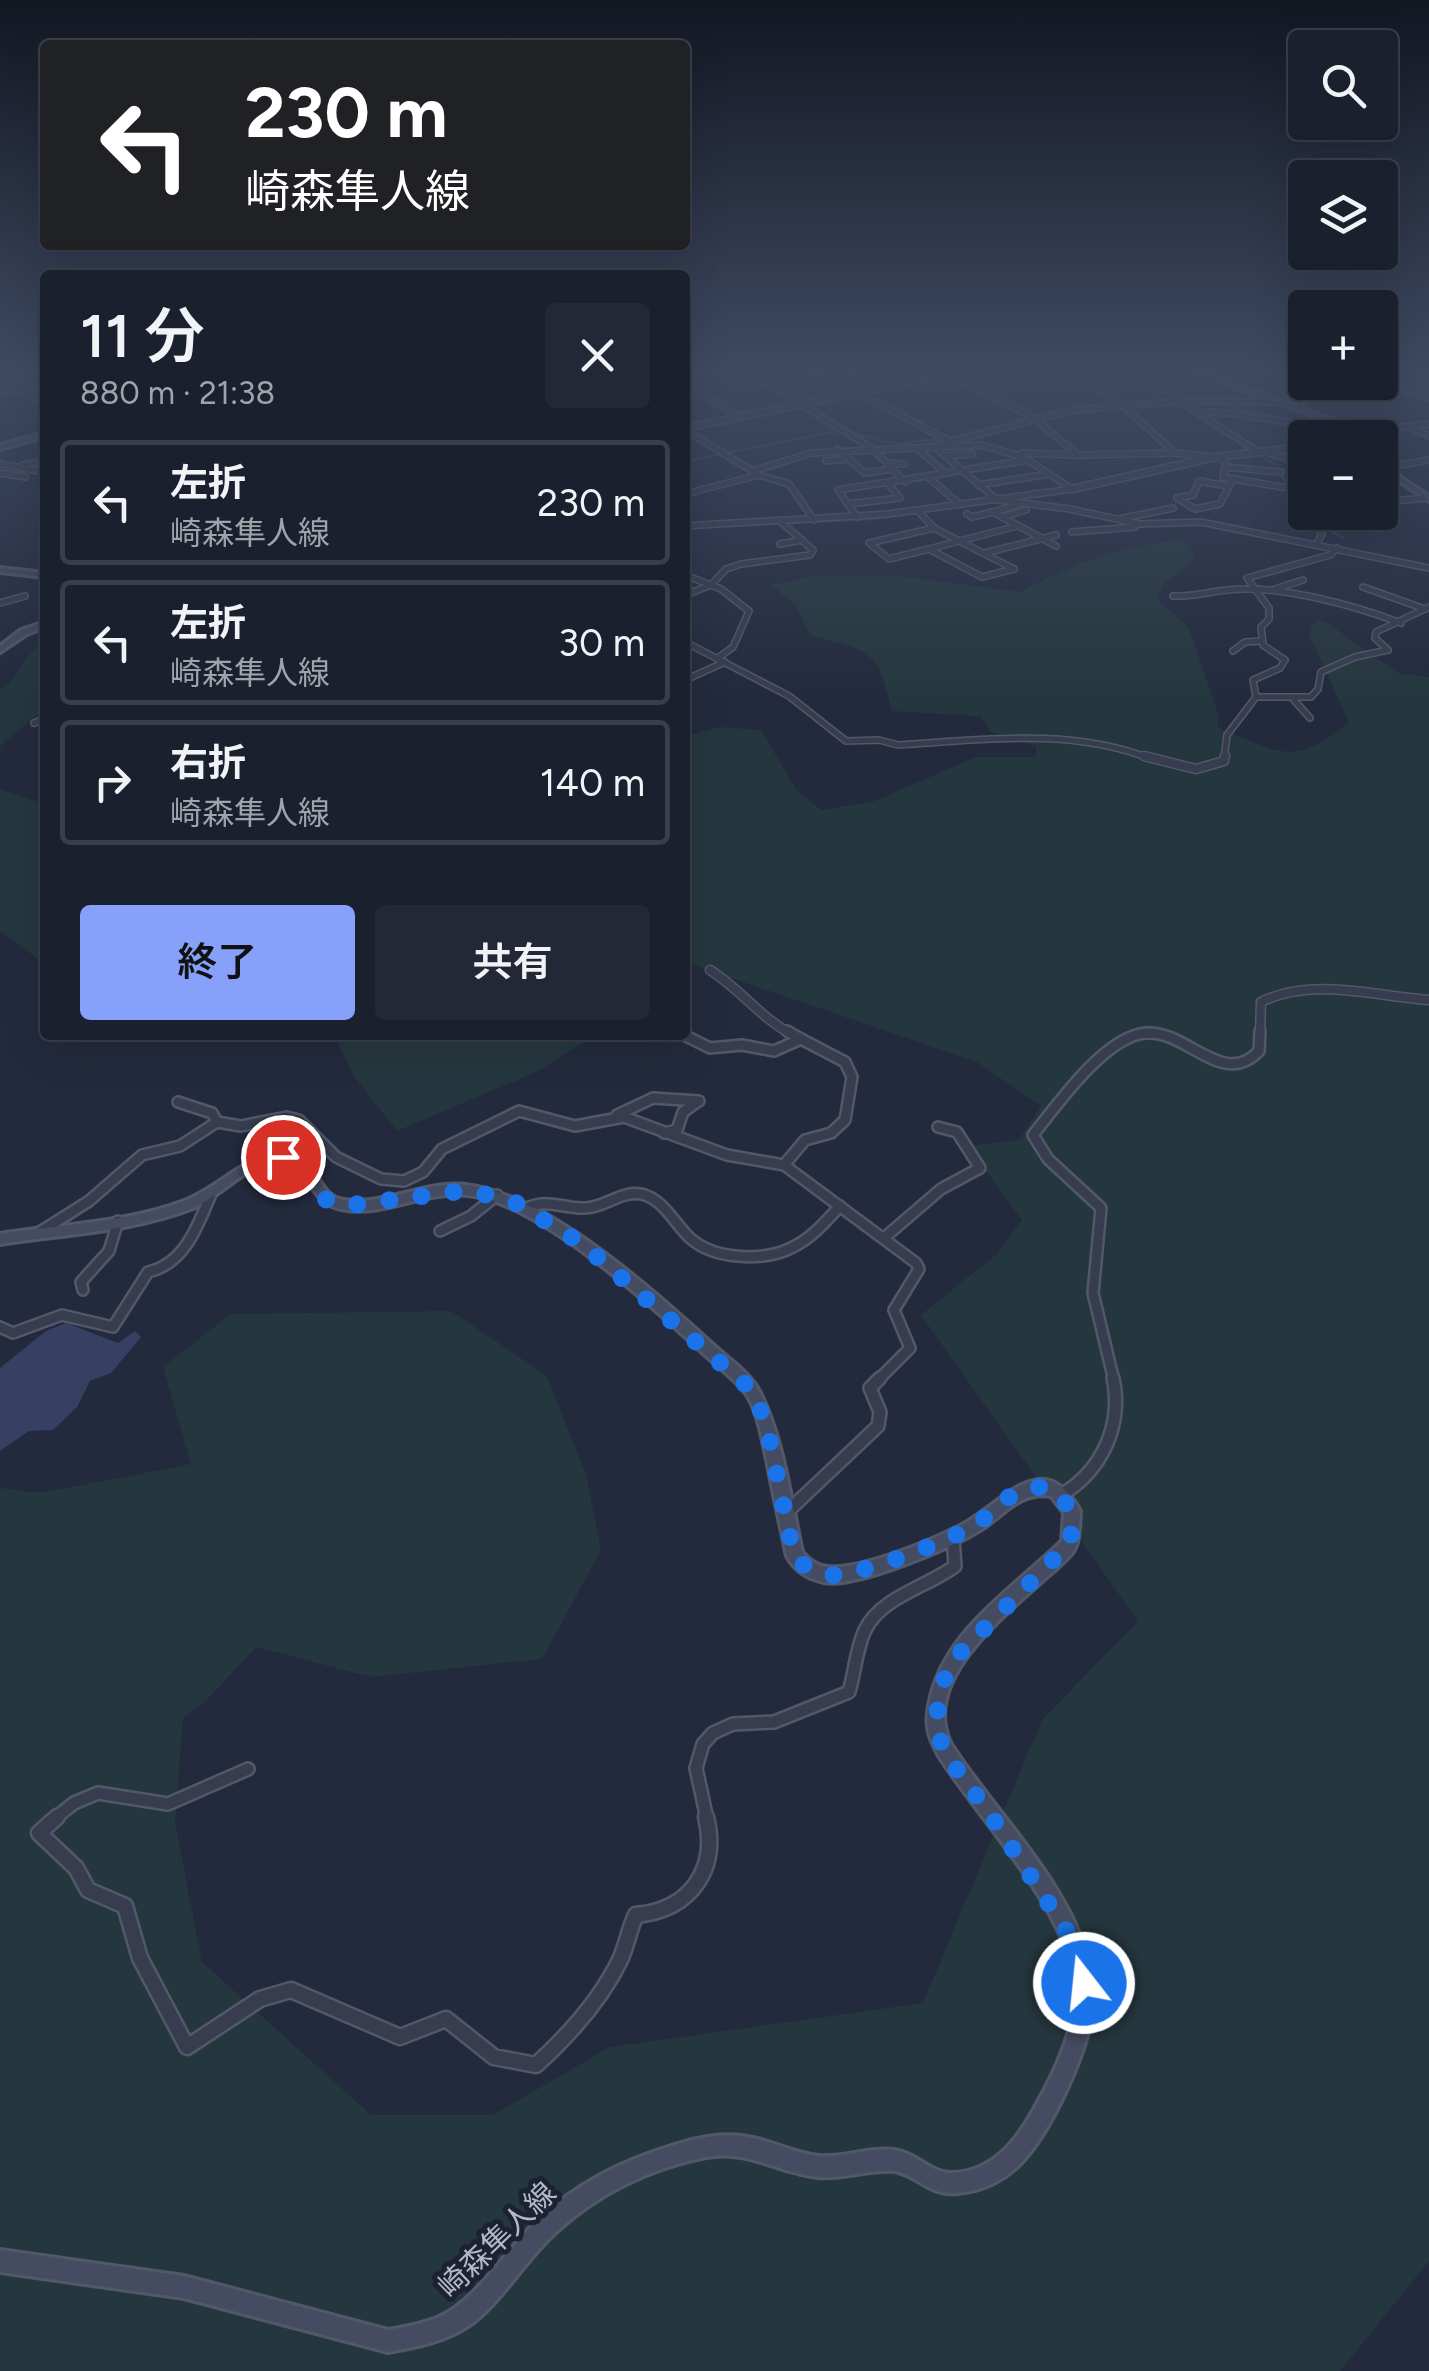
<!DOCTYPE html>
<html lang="ja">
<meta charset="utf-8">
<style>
:root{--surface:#1a202e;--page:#232836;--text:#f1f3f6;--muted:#9fa3aa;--line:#383e4a;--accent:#87a0fa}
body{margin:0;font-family:Figtree,"Noto Sans JP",sans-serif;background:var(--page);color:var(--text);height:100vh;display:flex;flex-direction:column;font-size:38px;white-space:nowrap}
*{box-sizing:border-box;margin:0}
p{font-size:32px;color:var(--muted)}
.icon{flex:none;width:55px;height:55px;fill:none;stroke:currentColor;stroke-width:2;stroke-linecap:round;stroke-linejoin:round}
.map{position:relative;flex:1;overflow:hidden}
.drawer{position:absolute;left:40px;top:270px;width:650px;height:770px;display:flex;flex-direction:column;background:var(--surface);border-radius:10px;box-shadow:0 10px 40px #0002,0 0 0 2px var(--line)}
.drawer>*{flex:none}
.guide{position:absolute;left:40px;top:40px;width:650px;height:210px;border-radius:10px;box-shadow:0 10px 40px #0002,0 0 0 2px var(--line);background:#202124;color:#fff;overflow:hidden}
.buttons{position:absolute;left:1288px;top:30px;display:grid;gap:20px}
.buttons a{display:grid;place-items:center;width:110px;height:110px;border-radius:10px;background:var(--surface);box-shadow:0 10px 40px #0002,0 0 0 2px var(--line);font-size:50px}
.pin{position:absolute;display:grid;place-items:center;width:85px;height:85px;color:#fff;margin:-42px;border:5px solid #fff;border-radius:50%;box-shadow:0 2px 10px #0007}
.me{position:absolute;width:110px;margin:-55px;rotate:344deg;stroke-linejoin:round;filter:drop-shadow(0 0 8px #0008)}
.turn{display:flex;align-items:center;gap:35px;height:210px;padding:0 40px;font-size:45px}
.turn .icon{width:130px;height:130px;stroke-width:2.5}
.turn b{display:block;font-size:70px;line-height:85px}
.round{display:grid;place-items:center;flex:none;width:105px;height:105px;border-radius:10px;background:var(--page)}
.headline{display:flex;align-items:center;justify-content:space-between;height:170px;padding:0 40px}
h1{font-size:60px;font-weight:600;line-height:75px}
.cta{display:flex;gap:20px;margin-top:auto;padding:20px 40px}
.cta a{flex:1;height:115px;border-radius:10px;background:var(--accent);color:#111;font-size:40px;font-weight:600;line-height:115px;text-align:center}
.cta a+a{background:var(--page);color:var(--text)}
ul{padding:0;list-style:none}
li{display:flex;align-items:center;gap:30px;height:125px;margin:0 20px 15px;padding:0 20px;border:5px solid var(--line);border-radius:10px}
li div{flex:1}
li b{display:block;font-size:38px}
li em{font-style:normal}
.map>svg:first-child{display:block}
.green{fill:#25373e}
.water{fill:#354063}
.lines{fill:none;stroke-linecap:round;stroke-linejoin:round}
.stream{stroke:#354063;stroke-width:2.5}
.canal{stroke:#354063;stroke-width:6}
.river{fill:#354063;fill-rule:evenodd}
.minor-far4-casing{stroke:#525868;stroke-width:8}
.minor-far3-casing{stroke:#525868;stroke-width:11}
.minor-far2-casing{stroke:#525868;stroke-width:14}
.minor-far1-casing{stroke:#525868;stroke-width:16}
.minor-casing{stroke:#525868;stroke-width:19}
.tertiary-casing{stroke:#525868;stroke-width:9}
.secondary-casing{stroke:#525868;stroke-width:6}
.minor-far4{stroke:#373d4e;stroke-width:5}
.minor-far3{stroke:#373d4e;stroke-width:8}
.minor-far2{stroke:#373d4e;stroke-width:9}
.minor-far1{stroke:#373d4e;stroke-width:11}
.minor{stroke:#373d4e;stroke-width:14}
.tertiary{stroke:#373d4e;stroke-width:6}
.secondary{fill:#454b61;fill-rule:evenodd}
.rail{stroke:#596075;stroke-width:2.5;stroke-dasharray:5 5;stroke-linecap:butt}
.route{stroke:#1a73e8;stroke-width:18;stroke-dasharray:0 32.4}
.labels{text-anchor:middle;stroke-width:10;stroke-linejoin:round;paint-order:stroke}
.near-street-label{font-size:30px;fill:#b3b8c9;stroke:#1c2232}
</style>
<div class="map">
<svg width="1429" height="2371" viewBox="0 0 1429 2371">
<rect width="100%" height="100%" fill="#232a3d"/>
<g class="green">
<path d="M1184,539L1196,558L1166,582L1157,598L1189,629L1219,716L1217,727C1278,753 1294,768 1349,722L1309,635L1311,625L1323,620L1400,674L1429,677V2261L1340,2371H0V1488L41,1493L191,1464L163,1367L231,1314L451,1311L547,1376L586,1475L601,1550L542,1659L371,1677L256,1647L204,1703L183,1718L175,1822L202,1962L371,2115H493L610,2047L923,2003L1042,1720L1138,1621L921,1315L997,1254L1022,1220L968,1146L1019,1140L1041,1106L977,1062L685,962V737L718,727L761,730L797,791L821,810L875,801L976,757H1036V746L991,732L980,716L892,711C877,647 872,653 810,635L796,605L771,585L820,575L897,576L1019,592L1083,562L1123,549Z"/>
<path d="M45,642V708L0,746V689C22,678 23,652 45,642Z"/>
<path d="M0,789L45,804V964L0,931Z"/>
<path d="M334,1035H593L594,1036L536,1072L397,1131L353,1075Z"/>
</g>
<path class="water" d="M66,1323L118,1343L135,1331L141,1337L111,1373L90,1381L77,1407L53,1430L29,1431L0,1451V1368L46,1331Z"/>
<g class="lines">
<g class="stream">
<path d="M1227,403L1258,416"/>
<path d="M948,438L1031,418"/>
<path d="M1258,454L1278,466L1286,486"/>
<path d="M685,461L843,430L895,444L940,439"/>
<path d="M1015,500L1045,504"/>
<path d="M1313,512L1323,526L1343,538"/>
<path d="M726,526L870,519L996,502"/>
<path d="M1152,526L1172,525"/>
</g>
<path class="canal" d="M0,394H28L45,411"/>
<path class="river" d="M1429,384V390L1347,403L1316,400L1292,406L1287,403L1316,394L1347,397Z"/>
<g class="minor-far4-casing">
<g id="minor-far4">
<path d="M763,368L842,373L880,368"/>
<path d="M936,368L1034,418L1078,455L1022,453"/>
<path d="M1255,368L1273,378"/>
<path d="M1279,368L1289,374L1273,378L1272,383L1301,403L1300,409"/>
<path d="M1071,369L1119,402L1175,453L1215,457"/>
<path d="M1142,369L1180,401L1257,451"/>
<path d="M0,371L36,368"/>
<path d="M1289,374L1305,375"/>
<path d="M685,375L731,368"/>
<path d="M45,379L32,389L45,407"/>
<path d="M1380,380L1429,398"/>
<path d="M685,383L740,417"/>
<path d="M1401,385L1429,384"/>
<path d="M1279,389L1316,385L1313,382"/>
<path d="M0,391L11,389L38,368"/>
<path d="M859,393L947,440"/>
<path d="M801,404L873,449L905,482"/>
<path d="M1197,412L1234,413L1297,424"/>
<path d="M1410,427L1429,436"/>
<path d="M685,430L759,475L789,484L814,520"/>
<path d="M1353,433L1429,424"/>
<path d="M1305,441L1293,430L1297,424L1329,420"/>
<path d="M837,449L865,473L893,469"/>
<path d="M937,449L995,498"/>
<path d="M1262,451L1285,458"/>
<path d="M1078,455L1175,453"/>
<path d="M946,456L972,454"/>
<path d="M1218,456L1226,463L1223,477L1305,491"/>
<path d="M826,461L848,459"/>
<path d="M887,463L904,464"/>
<path d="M0,464L45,472"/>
<path d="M23,465L45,461"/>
<path d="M1225,467L1281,472"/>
<path d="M1388,467L1429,460"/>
<path d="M753,471L811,453L981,445L1023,457L1072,489"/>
<path d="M944,472L919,450L1072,410L1180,401L1280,402"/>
<path d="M0,473L25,477"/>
<path d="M928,477L959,504"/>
<path d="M978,485L1049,474"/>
<path d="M1228,486L1199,481L1193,495L1177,498L1195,509L1220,504L1233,479"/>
<path d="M1380,486L1395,500"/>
<path d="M685,494L759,475"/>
<path d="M990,499L1070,509L1140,524L1201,522L1429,568"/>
<path d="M1380,502L1427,498"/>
<path d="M848,504L900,498L888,483"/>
<path d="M1017,505L993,512L1056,546"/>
<path d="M918,511L934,528L1014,569"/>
<path d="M1309,512L1322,534L1317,543"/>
<path d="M967,514L972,517L993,512"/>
<path d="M857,517L838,490L1028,460"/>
<path d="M1002,517L1026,510"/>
<path d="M1119,519L1173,508"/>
<path d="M685,526L888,514L1072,489"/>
<path d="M1072,532L1135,527"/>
<path d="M780,544L802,540"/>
<path d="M929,549L889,559L869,543L934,528"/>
<path d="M985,553L1056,535"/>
<path d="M1014,569L982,577L929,549L1017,526"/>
<path d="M685,575L721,589L749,611L733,647L718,658"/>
<path d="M1363,587L1425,609"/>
<path d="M1275,589L1303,580"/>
<path d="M685,595L711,585L726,569L741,564L810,555L813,550L781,522"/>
<path d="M1173,596C1193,597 1208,592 1227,590C1278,584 1353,605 1401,623"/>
<path d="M0,603L25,596"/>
<path d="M685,642L789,696L846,741L879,740L898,745C982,740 1071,727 1151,759"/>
<path d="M1233,651L1245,642L1262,641"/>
<path d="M685,680L725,662"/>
<path d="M1256,697L1253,680L1280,668L1285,660L1263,645L1261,627L1269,619V608L1247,578L1330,555L1337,548"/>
<path d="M1256,697H1311L1318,689L1321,672L1355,657L1388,650L1375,638L1376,632L1429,607"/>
<path d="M1294,700L1310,718"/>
<path d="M34,723L45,718"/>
<path d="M1224,759L1227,735L1256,697"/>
</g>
</g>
<g class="minor-far3-casing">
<g id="minor-far3">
<path d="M1144,756L1196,769L1224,761L1225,756"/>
<path d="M710,970C740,989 760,1017 791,1034"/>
<path d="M1144,1034H1152"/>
<path d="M1260,1034L1261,1002C1311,977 1375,996 1429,1000"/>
</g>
</g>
<g class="minor-far2-casing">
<g id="minor-far2">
<path d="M787,1031L801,1039"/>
<path d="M686,1036L710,1048L742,1045L774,1051L801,1039L845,1062L852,1077L845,1120L831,1133L805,1140L784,1165"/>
<path d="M178,1102L212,1113L217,1122"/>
<path d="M617,1115L653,1098L699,1101"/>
<path d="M664,1133L677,1130L683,1112L697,1102"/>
<path d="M525,1209C547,1197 563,1209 585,1208C606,1208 623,1188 645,1195C665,1202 675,1224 690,1238C714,1260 765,1262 793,1247C812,1238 826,1221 840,1206"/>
<path d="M440,1231L471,1216L497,1195"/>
<path d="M40,1232L89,1201L142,1155L180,1146L217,1122L241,1126L287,1117L299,1120L336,1157L381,1179L404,1181L423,1172L442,1149L519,1111L575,1126L624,1117L727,1155L784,1165L916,1263L919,1269L894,1310L910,1348L877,1381"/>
<path d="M884,1238L941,1189L980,1168L957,1132L938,1127"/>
<path d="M83,1290L81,1282L109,1251L118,1221"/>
<path d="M0,1327L13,1333L62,1315L113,1327L148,1272C185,1264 198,1225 211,1194"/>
<path d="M1114,1381L1093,1293L1101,1208L1048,1159L1033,1135C1057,1105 1105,1036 1146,1033C1187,1030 1223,1089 1259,1051L1260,1031"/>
</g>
</g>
<g class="minor-far1-casing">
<g id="minor-far1">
<path d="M1061,1495C1102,1471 1123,1425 1113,1378"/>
<path d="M786,1513L878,1426L880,1412L870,1388L880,1378"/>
<path d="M54,1819L74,1803L98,1793L168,1804L248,1769"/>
<path d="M707,1819L696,1768L703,1744L713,1733L733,1724L774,1722L849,1692C855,1672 856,1649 865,1630C881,1597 927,1587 955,1566L953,1537"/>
</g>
</g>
<g class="minor-casing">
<path id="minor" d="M57,1817L39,1833L76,1868L88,1890L125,1906L140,1958L187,2047L260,1999L291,1990L400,2037L446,2019L494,2057L536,2065C568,2036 601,1999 620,1960C627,1945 629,1929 636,1915C690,1910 719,1870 706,1817"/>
</g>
<g class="tertiary-casing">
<g id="tertiary">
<path d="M742,368L801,404"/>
<path d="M1046,368H1181"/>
<path d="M685,428L980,368"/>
<path d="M1072,489L1215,457L1305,447"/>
</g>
</g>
<g class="secondary-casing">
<g id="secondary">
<path d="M1186,368H1193L1331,419L1363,438H1355L1327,421Z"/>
<path d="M45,433V437L0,449V445Z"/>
<path d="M1380,455L1400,477L1429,496V501L1396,479L1380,461Z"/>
<path d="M0,568L45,573V577L0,572Z"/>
<path d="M45,622V627L27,634L0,652V646L21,630Z"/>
<path d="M273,1152C324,1151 312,1196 344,1200C387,1206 429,1178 472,1186C551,1199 652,1289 711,1343C725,1356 751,1374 759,1391C783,1437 791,1501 802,1552C809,1560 817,1567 828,1567C862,1570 937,1539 967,1522C1006,1499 1045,1446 1080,1511C1079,1522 1080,1540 1074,1550C1066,1562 1051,1573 1040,1583C1000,1619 920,1683 951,1744C996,1814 1067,1880 1089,1962C1094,1977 1095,1993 1093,2008C1087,2053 1051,2133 1019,2165C1003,2181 981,2191 958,2193C929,2196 919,2176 895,2171C869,2169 844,2179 818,2177C779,2173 747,2149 706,2157C651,2168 599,2193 557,2231C526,2258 500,2305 468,2326C444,2342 415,2347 388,2352L184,2298L0,2272V2250L184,2276L388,2330C405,2327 423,2324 439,2317C478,2300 508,2246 541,2217C576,2185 620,2162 665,2148C697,2137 727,2130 761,2140C780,2145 799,2154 819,2156C844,2158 869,2147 894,2150C916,2153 930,2172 949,2173C990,2174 1016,2142 1034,2109C1054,2074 1076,2030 1074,1988C1072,1914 978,1818 939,1756C934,1747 929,1737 928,1727C926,1716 929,1706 931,1696C948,1628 1015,1587 1062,1541L1064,1513L1051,1496C1019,1490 1002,1518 977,1532C948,1549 856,1588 824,1582C808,1579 794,1570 787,1556C780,1524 773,1492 767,1460C762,1439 759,1414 747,1395C738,1381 716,1365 703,1353C651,1305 538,1202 468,1195C425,1190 383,1218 341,1209C308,1203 307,1159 278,1161C246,1164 222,1196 193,1208C132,1232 64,1234 0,1244V1234C61,1224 127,1223 184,1201C217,1188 238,1163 273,1152Z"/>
</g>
</g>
<use href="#minor-far4" class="minor-far4"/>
<use href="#minor-far3" class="minor-far3"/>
<use href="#minor-far2" class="minor-far2"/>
<use href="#minor-far1" class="minor-far1"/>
<use href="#minor" class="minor"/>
<use href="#tertiary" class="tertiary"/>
<use href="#secondary" class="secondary"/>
<path class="rail" d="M1377,382L1429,402"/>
</g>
<linearGradient id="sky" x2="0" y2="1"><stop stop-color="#131722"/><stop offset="0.53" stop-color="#3f4a62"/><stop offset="1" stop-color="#3f4a62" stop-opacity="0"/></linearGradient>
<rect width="1429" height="699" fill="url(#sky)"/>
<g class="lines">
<path class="route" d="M283,1157L306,1166L322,1198L344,1206L469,1190L516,1203L581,1243L752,1390L766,1423L794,1556C803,1566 814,1573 827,1575C854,1578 948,1541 973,1526C991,1516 1004,1496 1023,1490C1060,1477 1079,1512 1069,1544L953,1660L942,1685L935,1726L946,1755L988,1811L1077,1947L1084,1983"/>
</g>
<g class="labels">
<g class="near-street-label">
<text transform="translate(497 2240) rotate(-44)" y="10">崎森隼人線</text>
</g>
</g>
</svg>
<div class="buttons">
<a><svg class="icon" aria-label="search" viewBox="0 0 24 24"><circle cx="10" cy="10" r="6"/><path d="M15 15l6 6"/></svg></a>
<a><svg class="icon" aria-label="layers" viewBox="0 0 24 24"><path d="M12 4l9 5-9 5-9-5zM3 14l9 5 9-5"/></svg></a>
<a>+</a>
<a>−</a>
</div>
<div class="pin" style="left:283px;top:1157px;background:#d93025"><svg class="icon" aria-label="arrive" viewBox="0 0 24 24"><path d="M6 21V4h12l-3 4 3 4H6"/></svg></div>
<svg class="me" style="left:1084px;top:1983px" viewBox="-20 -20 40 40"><circle r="17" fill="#1a73e8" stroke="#fff" stroke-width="3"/><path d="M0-11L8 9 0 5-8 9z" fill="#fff"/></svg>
<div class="guide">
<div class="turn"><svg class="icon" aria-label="left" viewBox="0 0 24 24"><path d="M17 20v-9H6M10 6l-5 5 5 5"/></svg><div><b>230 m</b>崎森隼人線</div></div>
</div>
<section class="drawer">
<div class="headline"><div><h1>11 分</h1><p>880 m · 21:38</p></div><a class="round"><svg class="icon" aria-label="close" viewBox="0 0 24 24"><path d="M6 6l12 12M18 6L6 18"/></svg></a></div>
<ul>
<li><svg class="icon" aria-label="left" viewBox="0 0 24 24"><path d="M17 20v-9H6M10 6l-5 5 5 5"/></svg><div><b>左折</b><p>崎森隼人線</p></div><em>230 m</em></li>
<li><svg class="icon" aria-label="left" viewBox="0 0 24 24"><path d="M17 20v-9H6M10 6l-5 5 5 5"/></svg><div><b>左折</b><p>崎森隼人線</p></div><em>30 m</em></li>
<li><svg class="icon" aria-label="right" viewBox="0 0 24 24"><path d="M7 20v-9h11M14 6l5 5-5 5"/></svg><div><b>右折</b><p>崎森隼人線</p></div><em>140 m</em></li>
</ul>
<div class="cta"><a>終了</a><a>共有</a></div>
</section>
</div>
